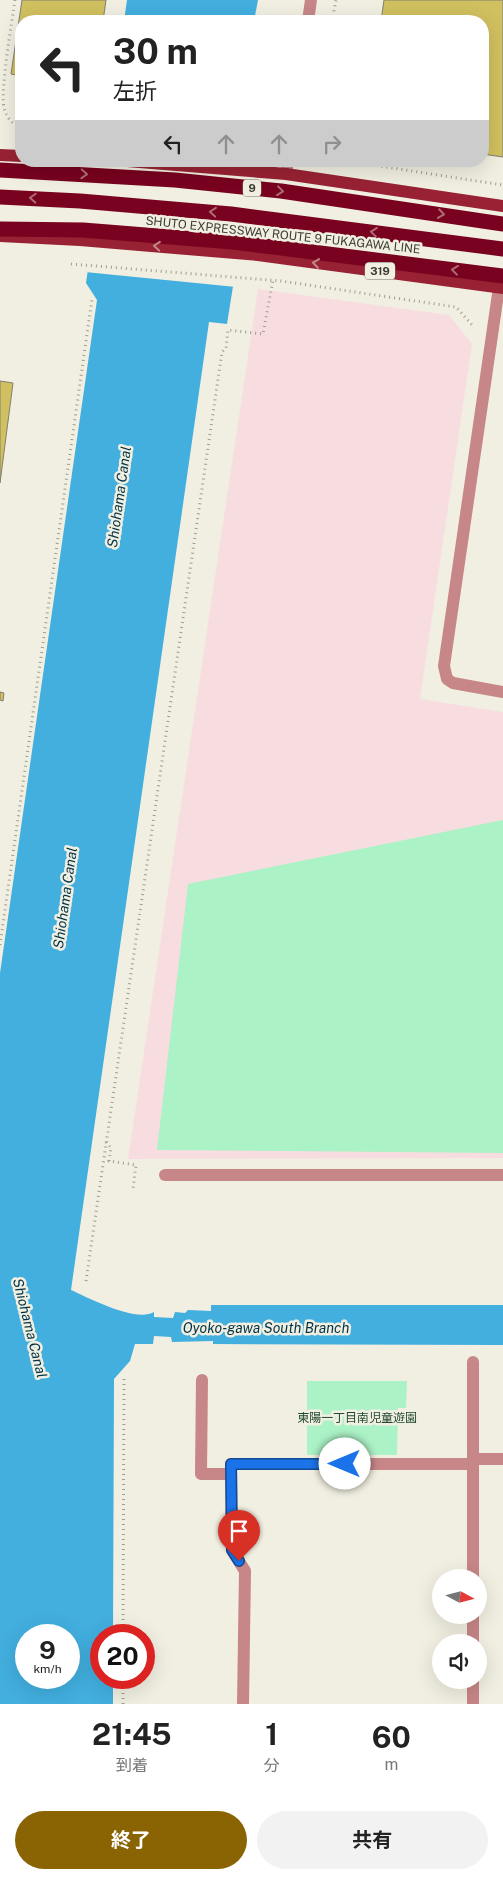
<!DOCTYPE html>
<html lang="ja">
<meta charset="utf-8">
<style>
:root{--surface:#fff;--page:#f2f2f2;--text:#222;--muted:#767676;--accent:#8a6303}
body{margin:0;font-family:"Public Sans","Noto Sans JP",sans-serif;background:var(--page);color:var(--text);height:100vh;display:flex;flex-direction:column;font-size:19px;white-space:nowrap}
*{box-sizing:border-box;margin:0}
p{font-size:16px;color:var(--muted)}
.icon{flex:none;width:28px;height:28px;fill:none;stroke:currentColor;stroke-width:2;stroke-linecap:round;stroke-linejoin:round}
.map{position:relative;height:1704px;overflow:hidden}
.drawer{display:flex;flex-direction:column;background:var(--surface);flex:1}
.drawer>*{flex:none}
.guide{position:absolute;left:15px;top:15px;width:474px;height:152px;border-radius:20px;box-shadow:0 5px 20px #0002;background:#fff;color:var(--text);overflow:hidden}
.needle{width:32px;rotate:97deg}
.controls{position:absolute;left:432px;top:1569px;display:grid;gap:10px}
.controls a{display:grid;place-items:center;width:55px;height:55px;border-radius:50%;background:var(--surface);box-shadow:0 5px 20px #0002;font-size:25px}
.speed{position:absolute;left:15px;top:1624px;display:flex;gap:10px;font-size:25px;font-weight:700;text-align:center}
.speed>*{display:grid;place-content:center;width:65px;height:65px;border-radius:50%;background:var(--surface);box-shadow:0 5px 20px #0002;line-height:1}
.speed small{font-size:12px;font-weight:400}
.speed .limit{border:8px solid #d22;background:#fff;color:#111}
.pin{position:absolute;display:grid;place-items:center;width:42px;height:42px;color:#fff;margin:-51px -21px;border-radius:50% 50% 50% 0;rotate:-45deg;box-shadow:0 0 5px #0007}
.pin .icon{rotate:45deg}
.me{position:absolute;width:55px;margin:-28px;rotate:270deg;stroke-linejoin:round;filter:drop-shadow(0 0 4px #0008)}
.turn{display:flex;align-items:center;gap:18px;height:105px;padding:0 15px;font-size:22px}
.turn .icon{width:65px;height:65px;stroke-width:2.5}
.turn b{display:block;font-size:35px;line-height:42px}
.lanes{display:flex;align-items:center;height:48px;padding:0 15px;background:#0003;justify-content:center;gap:25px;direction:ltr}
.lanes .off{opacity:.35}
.eta{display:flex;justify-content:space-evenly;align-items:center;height:85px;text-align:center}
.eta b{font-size:30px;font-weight:700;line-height:35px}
.action{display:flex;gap:10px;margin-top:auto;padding:10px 15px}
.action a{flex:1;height:58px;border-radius:30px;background:var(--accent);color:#fff;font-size:20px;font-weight:700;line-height:58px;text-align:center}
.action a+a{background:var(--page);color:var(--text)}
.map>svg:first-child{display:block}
.commercial{fill:#f8dde0}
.green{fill:#abf2c6}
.water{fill:#42afdf;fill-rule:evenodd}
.pier{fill:#f1efe1}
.building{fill:#d1c05f;stroke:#817f72}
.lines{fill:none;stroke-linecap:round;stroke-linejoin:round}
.path{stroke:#9e9d92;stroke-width:3;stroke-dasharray:1 4;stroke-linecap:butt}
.minor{stroke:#c78687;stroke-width:12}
.major{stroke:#982233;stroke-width:12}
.highway{stroke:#78021f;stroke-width:15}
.oneway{stroke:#ae6d76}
.oneway2{stroke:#c4888a}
.route-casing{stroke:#114b97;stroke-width:12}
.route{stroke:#1a73e8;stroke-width:9}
.labels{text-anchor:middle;stroke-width:5;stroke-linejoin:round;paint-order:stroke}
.shield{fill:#f1efe1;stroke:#737269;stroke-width:1}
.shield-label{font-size:11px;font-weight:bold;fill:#3d3c36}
.street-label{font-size:12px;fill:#3d3c36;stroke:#f1efe1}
.park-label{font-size:12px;fill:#204832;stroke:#f1efe1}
.water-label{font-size:14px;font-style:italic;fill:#013347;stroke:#f1efe1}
</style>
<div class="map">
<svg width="503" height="1704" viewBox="0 0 503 1704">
<rect width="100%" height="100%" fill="#f1efe1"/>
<path class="commercial" d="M258,289L449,315L472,344L420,699L503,712V1158L128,1159Z"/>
<g class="green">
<path d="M503,820V1153L157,1150L188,884Z"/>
<path d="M307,1381H407L406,1408H398L397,1455H307Z"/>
</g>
<g class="water">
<path d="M127,0H258L254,21H124Z"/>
<path d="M104,161H253L227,324L209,322L71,1290C89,1298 136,1323 154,1312V1317L173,1318L175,1312L185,1313L188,1310L211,1311V1305H503V1345L213,1344V1341L172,1342L171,1337L154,1336L153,1344H135L130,1361L114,1379L113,1635H101V1678H113V1704H0V973L97,300L86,283ZM26,1635H69V1678H26Z"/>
</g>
<path class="pier" d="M102,161H255L236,287L85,272Z"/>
<g class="building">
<path d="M22,0H106L103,21H21V76L11,74Z"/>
<path d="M384,0H503V157L482,154V21H381Z"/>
<path d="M0,381L13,383L0,483Z"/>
<path d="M0,692L4,693L3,701L0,700Z"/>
</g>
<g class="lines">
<g class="path">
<path d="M15,0C12,22 0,91 4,108C7,118 12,124 21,128"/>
<path d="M332,21L336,0"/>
<path d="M347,161L503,185"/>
<path d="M71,264L281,281L456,307L474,327"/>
<path d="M0,945L92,299"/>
<path d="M106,1142L111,1148L109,1161L136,1165L133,1189"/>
<path d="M86,1281L222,352L226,348L228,330L263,334L273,280"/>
<path d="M123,1635L124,1376"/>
<path d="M123,1704V1678"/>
</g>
<g class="minor">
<path d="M308,21L311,0"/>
<path d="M286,174L288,161"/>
<path d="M499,287L444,666L447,679L453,683L503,692"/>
<path d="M165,1175H503"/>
<path d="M202,1380L201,1474H231"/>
<path d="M473,1459H503"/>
<path d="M473,1578V1362"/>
<path d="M473,1615V1642"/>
<path d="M473,1680V1704"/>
<path d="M243,1704L245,1571L232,1550L231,1464H473"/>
</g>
<g class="major">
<path d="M0,155L21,156"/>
<path d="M127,161L286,174L503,206"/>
<path d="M0,236L80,240L258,255L503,288"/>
</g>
<g class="highway">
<path d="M0,170L175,180L281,191L503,224"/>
<path d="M0,197L80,201L231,214L503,249"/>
<path d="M0,229L83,230L233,242L503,276"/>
</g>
</g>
<defs><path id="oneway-chevron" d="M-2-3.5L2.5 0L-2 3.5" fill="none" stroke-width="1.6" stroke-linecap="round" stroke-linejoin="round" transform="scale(1.25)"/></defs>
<g class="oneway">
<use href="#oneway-chevron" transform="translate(84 174) rotate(3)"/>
<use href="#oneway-chevron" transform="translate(280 191) rotate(7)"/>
<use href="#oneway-chevron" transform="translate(33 198) rotate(-177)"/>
<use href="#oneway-chevron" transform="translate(213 212) rotate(-175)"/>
<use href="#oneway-chevron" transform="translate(441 214) rotate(8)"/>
<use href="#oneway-chevron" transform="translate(374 232) rotate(-173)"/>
<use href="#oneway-chevron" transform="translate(455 270) rotate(-173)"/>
</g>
<g class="oneway2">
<use href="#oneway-chevron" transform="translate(157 246) rotate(-175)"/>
<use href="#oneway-chevron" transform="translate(316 263) rotate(-172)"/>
</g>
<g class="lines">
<g class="route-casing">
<path id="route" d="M239,1561L232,1550L231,1464H345"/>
</g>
<use href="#route" class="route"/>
</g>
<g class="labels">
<g class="shield">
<rect x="243" y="179.5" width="18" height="17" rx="4"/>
<rect x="365" y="262.5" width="30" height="17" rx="4"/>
</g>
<g class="shield-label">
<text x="252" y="192">9</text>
<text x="380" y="275">319</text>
</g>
<g class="street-label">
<text transform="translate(283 235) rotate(6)" y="4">SHUTO EXPRESSWAY ROUTE 9 FUKAGAWA LINE</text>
</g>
<g class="park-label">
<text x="357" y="1422">東陽一丁目南児童遊園</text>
</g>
<g class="water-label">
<text transform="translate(119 497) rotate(-82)" y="5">Shiohama Canal</text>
<text transform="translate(65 898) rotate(-82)" y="5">Shiohama Canal</text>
<text transform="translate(30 1328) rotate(76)" y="5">Shiohama Canal</text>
<text x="266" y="1333">Oyoko-gawa South Branch</text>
</g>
</g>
</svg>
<div class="controls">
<a><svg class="needle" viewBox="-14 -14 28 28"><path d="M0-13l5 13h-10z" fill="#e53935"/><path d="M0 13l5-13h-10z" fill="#767676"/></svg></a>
<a><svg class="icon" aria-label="sound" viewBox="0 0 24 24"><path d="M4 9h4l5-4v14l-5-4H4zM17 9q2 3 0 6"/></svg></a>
</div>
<div class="speed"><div>9<small>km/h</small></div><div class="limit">20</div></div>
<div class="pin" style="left:239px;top:1561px;background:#d93025"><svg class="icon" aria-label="arrive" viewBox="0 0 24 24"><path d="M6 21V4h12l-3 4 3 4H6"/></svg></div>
<svg class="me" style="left:345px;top:1464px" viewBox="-20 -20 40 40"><circle r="19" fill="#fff"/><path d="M0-13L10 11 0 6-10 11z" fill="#1a73e8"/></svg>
<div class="guide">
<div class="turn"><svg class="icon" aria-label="left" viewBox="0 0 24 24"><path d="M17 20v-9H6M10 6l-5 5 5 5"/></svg><div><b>30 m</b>左折</div></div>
<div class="lanes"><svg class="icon" aria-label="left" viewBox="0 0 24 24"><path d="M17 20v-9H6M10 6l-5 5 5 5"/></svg><svg class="icon off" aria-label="ahead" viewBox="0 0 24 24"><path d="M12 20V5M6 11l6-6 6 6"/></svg><svg class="icon off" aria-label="ahead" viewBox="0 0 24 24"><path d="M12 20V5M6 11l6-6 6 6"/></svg><svg class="icon off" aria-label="right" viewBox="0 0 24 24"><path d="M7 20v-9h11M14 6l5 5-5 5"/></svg></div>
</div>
</div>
<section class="drawer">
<div class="eta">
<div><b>21:45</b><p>到着</p></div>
<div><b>1</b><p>分</p></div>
<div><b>60</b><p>m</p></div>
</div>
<div class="action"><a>終了</a><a>共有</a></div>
</section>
